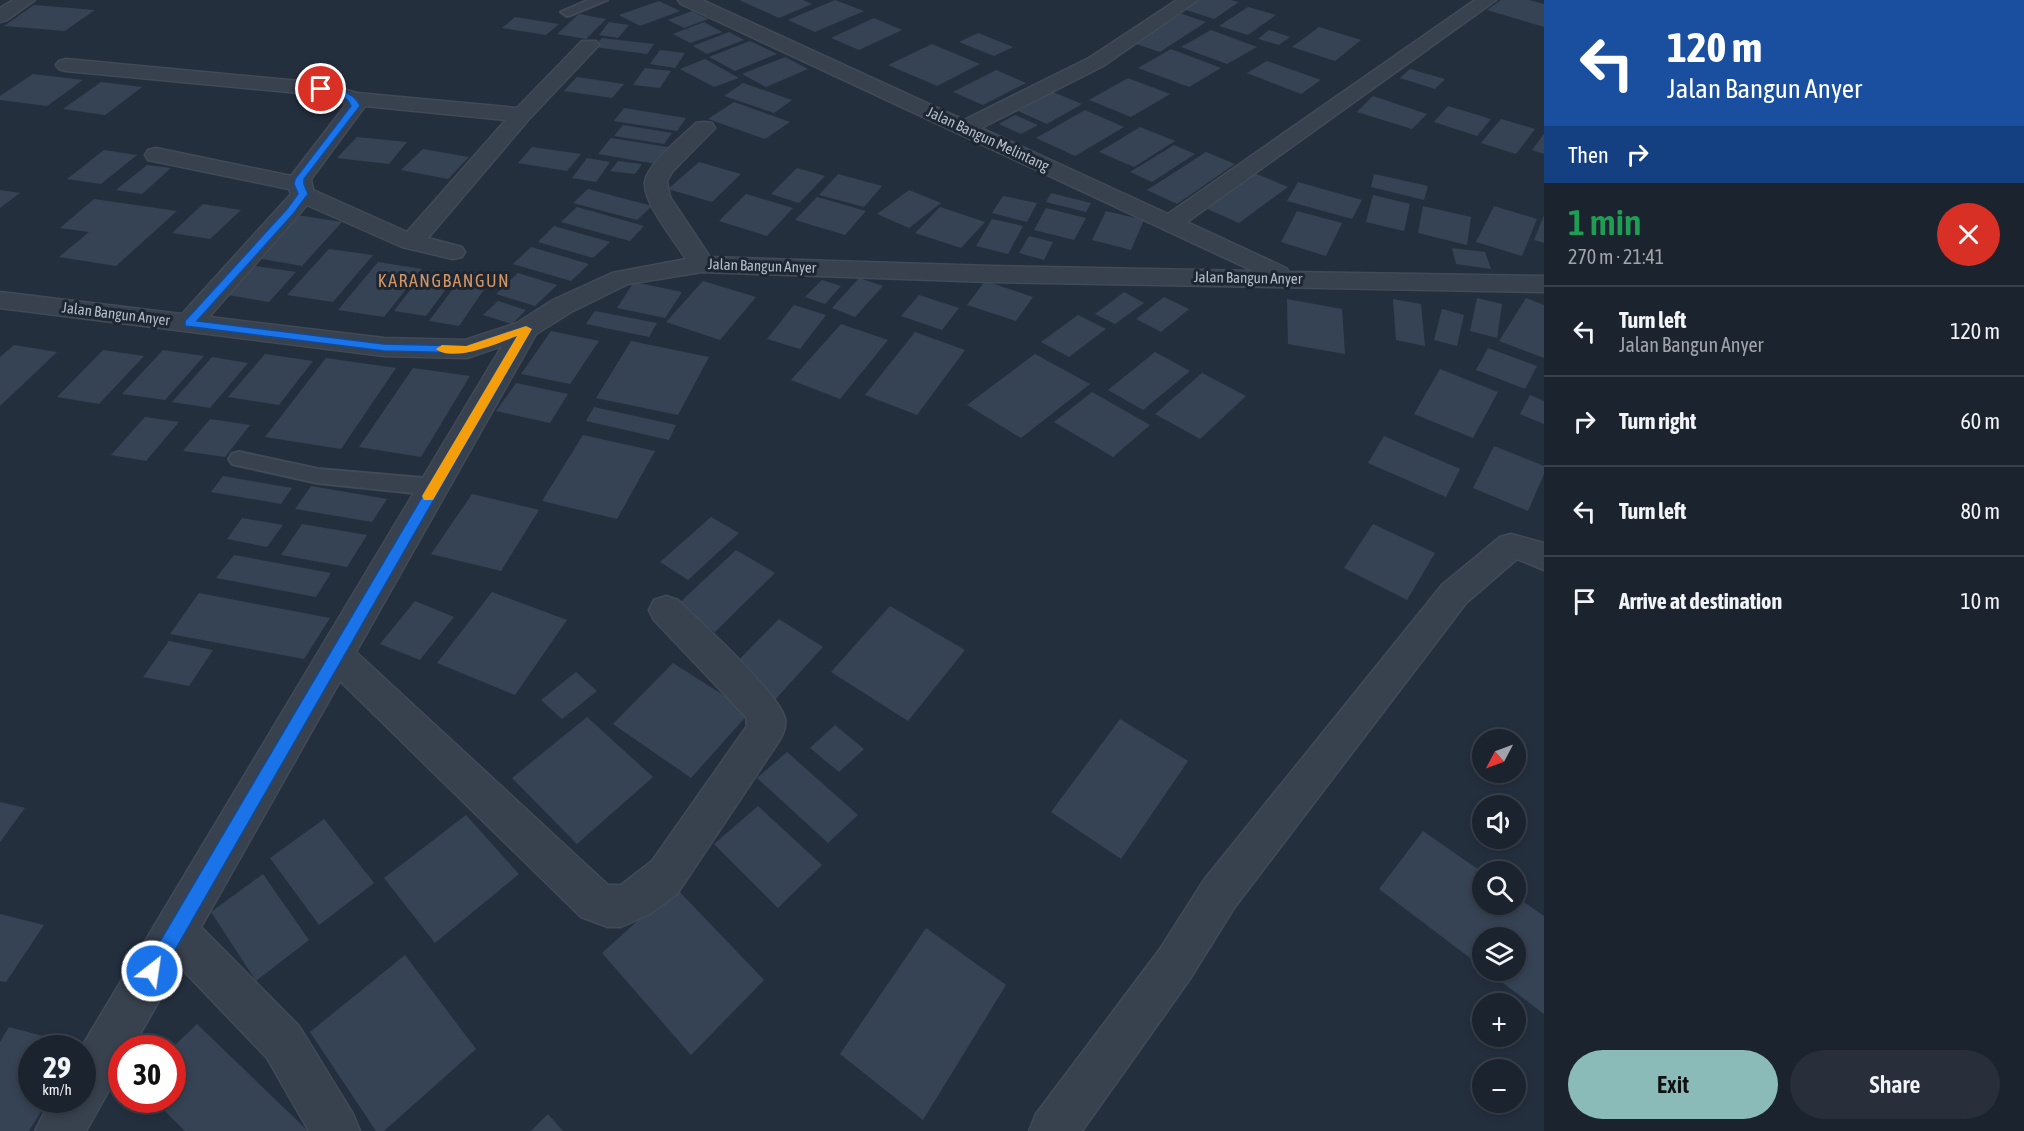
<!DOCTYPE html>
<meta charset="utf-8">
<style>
:root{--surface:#1b232e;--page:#282f3a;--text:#f1f3f6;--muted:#a0a4aa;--line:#39404a;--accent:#8bbbb9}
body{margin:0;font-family:"Asap Condensed",sans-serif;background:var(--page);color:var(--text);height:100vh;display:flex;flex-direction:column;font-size:22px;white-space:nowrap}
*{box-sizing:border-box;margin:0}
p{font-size:20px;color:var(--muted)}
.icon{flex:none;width:33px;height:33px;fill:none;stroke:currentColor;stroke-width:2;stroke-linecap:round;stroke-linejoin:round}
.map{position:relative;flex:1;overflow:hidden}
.sheet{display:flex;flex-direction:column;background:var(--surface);width:480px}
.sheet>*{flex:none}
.top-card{background:#1a4fa0;color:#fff;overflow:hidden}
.needle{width:39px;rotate:229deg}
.buttons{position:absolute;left:1472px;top:729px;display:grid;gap:12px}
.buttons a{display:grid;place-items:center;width:54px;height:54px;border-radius:50%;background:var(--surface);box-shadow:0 3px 9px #0003,0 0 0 2px var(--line);font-size:30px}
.speed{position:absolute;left:18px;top:1035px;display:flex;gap:12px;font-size:30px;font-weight:700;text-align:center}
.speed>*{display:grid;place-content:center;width:78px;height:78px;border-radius:50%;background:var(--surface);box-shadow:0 3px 9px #0003,0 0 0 2px var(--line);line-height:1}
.speed small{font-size:15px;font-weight:400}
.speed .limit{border:9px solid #d22;background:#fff;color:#111}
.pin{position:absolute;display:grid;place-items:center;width:51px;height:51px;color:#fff;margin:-26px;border:3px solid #fff;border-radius:50%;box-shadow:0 2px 6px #0007}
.me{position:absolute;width:66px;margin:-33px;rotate:30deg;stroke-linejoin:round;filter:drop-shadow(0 0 4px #0008)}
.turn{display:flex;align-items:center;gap:21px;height:126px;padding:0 24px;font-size:27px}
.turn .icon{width:78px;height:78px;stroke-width:2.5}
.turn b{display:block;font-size:42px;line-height:51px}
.then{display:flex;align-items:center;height:57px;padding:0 24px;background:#0003;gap:12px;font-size:22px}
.round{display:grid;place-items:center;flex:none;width:63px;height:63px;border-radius:32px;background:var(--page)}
.summary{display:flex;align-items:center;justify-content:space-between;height:102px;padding:0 24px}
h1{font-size:36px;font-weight:600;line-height:45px;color:#1e9e55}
.primary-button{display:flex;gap:12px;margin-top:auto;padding:12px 24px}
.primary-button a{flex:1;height:69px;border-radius:36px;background:var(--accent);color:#111;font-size:24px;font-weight:600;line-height:69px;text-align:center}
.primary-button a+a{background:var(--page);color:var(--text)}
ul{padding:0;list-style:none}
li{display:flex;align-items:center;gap:18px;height:90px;padding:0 24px;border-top:2px solid var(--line)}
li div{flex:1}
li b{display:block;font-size:22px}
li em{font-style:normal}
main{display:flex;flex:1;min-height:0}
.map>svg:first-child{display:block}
.building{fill:#364354}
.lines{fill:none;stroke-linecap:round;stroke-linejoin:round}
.service-casing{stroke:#414a57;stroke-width:4}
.minor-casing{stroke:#414a57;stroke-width:3}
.service{fill:#38414e;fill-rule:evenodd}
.minor{fill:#38414e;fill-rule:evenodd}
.route{fill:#1a73e8;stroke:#114b97;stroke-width:1.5}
.slow{fill:#f59e0b}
.labels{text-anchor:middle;stroke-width:6;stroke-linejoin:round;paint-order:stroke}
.far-street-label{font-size:15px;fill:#b4bcc9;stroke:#1d2633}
.far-quarter-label{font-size:18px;letter-spacing:1.5px;fill:#d59563;stroke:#1d2633}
</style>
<main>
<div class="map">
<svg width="1544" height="1131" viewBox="0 0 1544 1131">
<rect width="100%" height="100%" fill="#242f3e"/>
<g class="building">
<path d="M739,0H803L812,4L779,18Z"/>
<path d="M835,0L864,11L815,32L788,20Z"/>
<path d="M1198,0H1231L1239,2L1214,19L1183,9Z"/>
<path d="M1501,0H1529L1544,4V27L1487,10Z"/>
<path d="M659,1L680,11L640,26L619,15Z"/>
<path d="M34,5L95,10L65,31L4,26Z"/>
<path d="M1248,7L1276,15L1248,35L1219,26Z"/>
<path d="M692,11L708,19L684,28L668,20Z"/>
<path d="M1179,13L1206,22L1160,52L1133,43Z"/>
<path d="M579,14L606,19L586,39L557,34Z"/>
<path d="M515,17L559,24L546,35L502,28Z"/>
<path d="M874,18L902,30L859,50L831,38Z"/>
<path d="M609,22L629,25L618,38L599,35Z"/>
<path d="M704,22L722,32L690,43L673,34Z"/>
<path d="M1319,27L1361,40L1335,61L1292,47Z"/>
<path d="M1211,30L1257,47L1227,64L1181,47Z"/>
<path d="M1269,30L1290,37L1279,45L1258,39Z"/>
<path d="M729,32L744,40L707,54L693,46Z"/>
<path d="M978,33L1013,47L994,56L959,42Z"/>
<path d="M602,38L654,44L647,54L594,47Z"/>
<path d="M750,41L777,54L735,71L709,57Z"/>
<path d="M932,44L980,64L937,86L888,65Z"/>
<path d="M1171,49L1221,68L1189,87L1138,68Z"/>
<path d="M660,50L685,53L675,68L650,64Z"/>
<path d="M785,57L808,69L766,87L742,74Z"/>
<path d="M705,59L739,78L714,87L680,69Z"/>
<path d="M1267,61L1321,80L1301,94L1247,73Z"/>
<path d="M645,68L671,71L660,88L633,85Z"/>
<path d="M1410,69L1445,79L1435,89L1400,78Z"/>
<path d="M996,70L1026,83L983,105L953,92Z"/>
<path d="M33,74L83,80L47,106L0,100V96Z"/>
<path d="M577,77L624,84L612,98L564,91Z"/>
<path d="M1128,78L1170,94L1131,117L1089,100Z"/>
<path d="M101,82L142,87L105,115L63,109Z"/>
<path d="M743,83L792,100L774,113L724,96Z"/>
<path d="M1053,92L1082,104L1047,124L1018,111Z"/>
<path d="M1373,96L1427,114L1412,129L1357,112Z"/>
<path d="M734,102L790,122L765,139L708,119Z"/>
<path d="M1448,106L1491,119L1477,136L1434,122Z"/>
<path d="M624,108L686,118L677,131L614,121Z"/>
<path d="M1085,110L1124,127L1075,156L1036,138Z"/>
<path d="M1015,115L1038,125L1021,134L999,124Z"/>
<path d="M1501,119L1535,129L1516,154L1481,143Z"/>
<path d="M623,125L672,133L664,144L614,136Z"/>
<path d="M1140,127L1175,141L1134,167L1099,152Z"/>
<path d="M1544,134V154L1532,150Z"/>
<path d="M357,137L407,142L389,164L337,158Z"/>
<path d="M611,138L668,147L656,164L598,154Z"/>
<path d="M1174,145L1195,154L1152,182L1130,172Z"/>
<path d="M532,147L581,154L567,171L518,163Z"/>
<path d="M423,149L469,157L448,179L401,170Z"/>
<path d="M104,150L137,155L101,184L67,179Z"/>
<path d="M1206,152L1235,164L1177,204L1147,190Z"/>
<path d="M587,158L610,162L596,182L572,178Z"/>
<path d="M618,161L642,164L635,174L610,171Z"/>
<path d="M699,162L741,174L712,202L668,189Z"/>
<path d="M147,165L171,168L142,194L116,190Z"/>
<path d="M797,168L825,176L799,203L771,194Z"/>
<path d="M1252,172L1288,187L1239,223L1203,207Z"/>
<path d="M838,174L882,186L864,207L819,195Z"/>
<path d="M1374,174L1428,186L1424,200L1371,187Z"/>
<path d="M1298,182L1362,200L1352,219L1287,201Z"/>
<path d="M588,189L652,206L637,220L573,203Z"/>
<path d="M0,190L20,193L0,208Z"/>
<path d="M909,190L941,203L909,228L877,214Z"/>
<path d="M1051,193L1091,203L1086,212L1046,202Z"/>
<path d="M746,194L793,208L767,236L719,221Z"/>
<path d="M1373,195L1410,204L1404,231L1366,222Z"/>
<path d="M1003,196L1037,203L1027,222L992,213Z"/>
<path d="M817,197L866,211L845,235L795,220Z"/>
<path d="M94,199L177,211L116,266L59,257L89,232L60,228Z"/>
<path d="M203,204L241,210L210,239L172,233Z"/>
<path d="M1423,206L1471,217L1467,245L1418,233Z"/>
<path d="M1494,206L1537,219L1522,256L1476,242Z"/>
<path d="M577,207L644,226L630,241L561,222Z"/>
<path d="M940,207L985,222L961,248L915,233Z"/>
<path d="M1046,208L1086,218L1074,240L1034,230Z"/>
<path d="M1106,211L1144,220L1131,250L1092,240Z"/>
<path d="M1297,211L1342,223L1326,256L1281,242Z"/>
<path d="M297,215L342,222L302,266L256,258Z"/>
<path d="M1544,215V243L1534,240Z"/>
<path d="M992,219L1023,226L1008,254L976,246Z"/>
<path d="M554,226L610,242L593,258L538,242Z"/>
<path d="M1029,236L1053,242L1044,260L1019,253Z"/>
<path d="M531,247L589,264L571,281L513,264Z"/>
<path d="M1452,248L1485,252L1491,269L1456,264Z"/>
<path d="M329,249L373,255L333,302L287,295Z"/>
<path d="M378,262L422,269L384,317L338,310Z"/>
<path d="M249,265L296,272L269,302L221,294Z"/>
<path d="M466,271L494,275L459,326L429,321Z"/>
<path d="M424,272L455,277L426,316L394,311Z"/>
<path d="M518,273L557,285L535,306L496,294Z"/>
<path d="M859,278L883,286L855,317L832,308Z"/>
<path d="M822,280L841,286L825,304L805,297Z"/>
<path d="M703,281L756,297L720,340L666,322Z"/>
<path d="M985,281L1033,297L1016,321L967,305Z"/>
<path d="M634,282L682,292L665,318L617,308Z"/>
<path d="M1124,292L1144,303L1115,324L1095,314Z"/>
<path d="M919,295L959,308L942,330L901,316Z"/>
<path d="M1164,297L1189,309L1161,332L1136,319Z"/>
<path d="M1477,298L1502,304L1497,338L1470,331Z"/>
<path d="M1526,298L1544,305V358L1499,341Z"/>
<path d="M1287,299L1342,309L1345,354L1288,344Z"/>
<path d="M1393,299L1421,304L1425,346L1396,340Z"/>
<path d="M498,301L526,310L512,324L483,315Z"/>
<path d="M794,305L826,315L800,349L767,339Z"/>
<path d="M1442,309L1464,315L1457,346L1434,340Z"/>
<path d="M595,311L657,323L649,337L586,324Z"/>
<path d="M1078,315L1106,329L1069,357L1041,342Z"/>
<path d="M841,324L888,340L840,399L791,380Z"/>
<path d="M551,331L599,341L570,384L521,374Z"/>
<path d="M915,332L965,350L917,415L865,395Z"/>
<path d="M631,341L709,357L678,415L596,398Z"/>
<path d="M14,345L57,352L0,406V357Z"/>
<path d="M1488,348L1537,366L1525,389L1476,370Z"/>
<path d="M103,350L144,356L99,404L57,397Z"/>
<path d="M163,350L204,356L165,400L122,394Z"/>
<path d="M1155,352L1190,371L1143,410L1108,390Z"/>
<path d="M265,354L313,361L279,405L228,397Z"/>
<path d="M1035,354L1090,384L1021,438L967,405Z"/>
<path d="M212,357L248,363L210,408L172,402Z"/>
<path d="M326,358L396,368L341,449L265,437Z"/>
<path d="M413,368L470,376L421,457L359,447Z"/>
<path d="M1440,369L1498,392L1473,438L1414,414Z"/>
<path d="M1202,373L1246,396L1200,439L1155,414Z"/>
<path d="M516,383L568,394L550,423L496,411Z"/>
<path d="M1092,392L1150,425L1113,457L1054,422Z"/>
<path d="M1530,395L1544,401V424L1520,414Z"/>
<path d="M594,407L676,425L669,440L586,421Z"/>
<path d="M145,417L179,422L146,461L111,455Z"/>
<path d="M210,419L250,425L225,457L183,451Z"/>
<path d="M583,435L655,451L617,519L542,501Z"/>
<path d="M1384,436L1460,469L1446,497L1368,463Z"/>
<path d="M1494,446L1544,466V474L1528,511L1473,488Z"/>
<path d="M223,476L292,488L281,504L211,492Z"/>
<path d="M311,486L387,499L372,522L295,509Z"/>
<path d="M472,494L539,510L501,571L431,554Z"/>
<path d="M711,517L739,533L688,580L660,562Z"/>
<path d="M242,518L283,525L267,547L227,539Z"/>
<path d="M302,524L367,535L347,567L281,555Z"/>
<path d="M1373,524L1435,553L1407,600L1344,568Z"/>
<path d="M736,550L775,573L715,632L676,606Z"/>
<path d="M234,555L331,573L316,597L216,578Z"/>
<path d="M492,592L567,620L515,695L437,663Z"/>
<path d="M199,593L330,618L304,659L170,634Z"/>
<path d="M415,601L454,617L420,660L380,644Z"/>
<path d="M890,606L965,650L908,721L831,672Z"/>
<path d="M779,619L823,647L772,703L727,672Z"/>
<path d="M169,641L213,650L189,686L143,677Z"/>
<path d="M673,663L750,712L691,778L613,724Z"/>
<path d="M576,672L597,691L562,719L541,700Z"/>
<path d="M587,717L653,777L577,844L512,778Z"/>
<path d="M1120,719L1188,761L1121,859L1051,812Z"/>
<path d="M835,725L864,749L839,772L810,748Z"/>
<path d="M787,752L858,815L828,843L757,778Z"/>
<path d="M0,802L25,808L0,842Z"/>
<path d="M758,806L822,865L778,908L714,844Z"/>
<path d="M466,815L519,874L435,943L384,878Z"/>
<path d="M324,819L374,883L319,925L270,858Z"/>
<path d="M1423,831L1482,872V904H1515V896L1544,916V1014L1486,970H1515V938H1482V967L1379,889Z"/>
<path d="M263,874L309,940L256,981L211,912Z"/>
<path d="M675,887L764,980L691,1055L602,953Z"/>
<path d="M0,914L44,925L6,982L0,981Z"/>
<path d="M926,928L1006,985L923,1120L840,1054Z"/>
<path d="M405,955L476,1049L384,1131H376L310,1032Z"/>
<path d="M197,1024L308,1131H185L154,1100H172V1048Z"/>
<path d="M9,1027L80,1046L78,1048H32V1100H48L29,1131H0V1042Z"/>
<path d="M548,1114L563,1131H531Z"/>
</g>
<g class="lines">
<g class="service-casing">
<g id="service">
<path d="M589,0H607L571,15L567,16L561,12Z"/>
<path d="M239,452L318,469L434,479L441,482L445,487L441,492L434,495L318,483L232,464L229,459L232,454Z"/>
</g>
</g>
<g class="minor-casing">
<g id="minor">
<path d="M13,0H35L7,20L0,22V8Z"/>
<path d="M678,0H702L964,120L1089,58L1177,0H1198L1103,66L981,128L1168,214L1475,0H1496L1187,222L1286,268L1289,272L1544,276V292L990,282L702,272L628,284L571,312L536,334L356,652L608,885H621L652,861L747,726L746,717L654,620L649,610L654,600L666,596L678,600C700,622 780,694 785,719C786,728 783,734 779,741L677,894L650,914L621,927H608L581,917L340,681L201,927L299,1026L353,1114L360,1131H309L267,1058L179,966L132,1048H122V1067L86,1131H35L51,1100H82L81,1048L502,346L467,358L384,356L0,308V292L182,314L291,194L289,189L148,160L145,155L148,150L156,148L291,176L345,106L344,102L321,95L66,71L59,69L56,65L59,61L66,59L321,83L357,93L517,108L582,41H596L599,45L529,119L428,238L462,247L465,252L462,257L453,259L402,247L307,205L209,317L384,338L465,340L517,323L553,300L612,273L686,259C675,241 643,203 645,182C647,164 683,136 696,123L704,122L712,123L715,128L672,172L667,181L670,197L710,257L990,266L1253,271L681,4ZM365,106L506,120L407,232L313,190L311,179Z"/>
<path d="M1511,534L1544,543V570L1517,559L1466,603L1234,908L1190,979L1082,1131H1029L1036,1114L1160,949L1204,880L1442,585L1500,537Z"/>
</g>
</g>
<use href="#service" class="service"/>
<use href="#minor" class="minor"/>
</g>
<path class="route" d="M318,87C333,87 354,91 360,106L304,179V184L308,194L294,213L197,321L384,344L466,346L526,326L532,329L159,978L152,980L146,978L143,971L146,965L517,336L466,353L384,351L185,326V321L287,209L298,194L294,184L295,179L351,106C346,93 330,94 318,91Z"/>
<path class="slow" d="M526,326L532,329L433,500H424L422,496L517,336C498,343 453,363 436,349L442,345L466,346Z"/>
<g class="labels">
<g class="far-street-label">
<text transform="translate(988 139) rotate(25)" y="5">Jalan Bangun Melintang</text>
<text transform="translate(762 266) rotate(2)" y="5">Jalan Bangun Anyer</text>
<text transform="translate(1248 278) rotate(1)" y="5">Jalan Bangun Anyer</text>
<text transform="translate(116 314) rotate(7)" y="5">Jalan Bangun Anyer</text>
</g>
<g class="far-quarter-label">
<text x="444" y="287">KARANGBANGUN</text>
</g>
</g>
</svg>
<div class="buttons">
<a><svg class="needle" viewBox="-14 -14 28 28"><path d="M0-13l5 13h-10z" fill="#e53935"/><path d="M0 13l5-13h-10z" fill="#a0a4aa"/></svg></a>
<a><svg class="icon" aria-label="sound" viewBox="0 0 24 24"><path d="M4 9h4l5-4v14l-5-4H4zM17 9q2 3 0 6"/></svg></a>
<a><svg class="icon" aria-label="search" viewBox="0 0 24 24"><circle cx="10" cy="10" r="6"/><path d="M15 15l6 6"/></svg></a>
<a><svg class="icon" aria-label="layers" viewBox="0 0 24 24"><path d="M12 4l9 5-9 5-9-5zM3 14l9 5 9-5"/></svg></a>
<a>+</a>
<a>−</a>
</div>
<div class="speed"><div>29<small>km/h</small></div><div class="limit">30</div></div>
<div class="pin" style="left:321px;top:89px;background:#d93025"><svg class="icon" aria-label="arrive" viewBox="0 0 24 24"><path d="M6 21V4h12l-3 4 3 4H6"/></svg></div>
<svg class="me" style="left:152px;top:971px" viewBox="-20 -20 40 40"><circle r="17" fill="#1a73e8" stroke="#fff" stroke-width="3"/><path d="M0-11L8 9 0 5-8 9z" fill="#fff"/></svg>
</div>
<section class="sheet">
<div class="top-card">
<div class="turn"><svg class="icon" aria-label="left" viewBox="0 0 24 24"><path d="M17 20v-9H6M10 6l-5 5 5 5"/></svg><div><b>120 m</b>Jalan Bangun Anyer</div></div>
<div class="then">Then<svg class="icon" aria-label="right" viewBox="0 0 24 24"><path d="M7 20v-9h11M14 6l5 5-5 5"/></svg></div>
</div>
<div class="summary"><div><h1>1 min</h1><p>270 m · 21:41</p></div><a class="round" style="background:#d93025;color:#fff"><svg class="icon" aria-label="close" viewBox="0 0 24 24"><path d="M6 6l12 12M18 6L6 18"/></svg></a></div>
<ul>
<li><svg class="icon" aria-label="left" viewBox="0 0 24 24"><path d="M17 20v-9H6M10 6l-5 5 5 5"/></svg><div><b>Turn left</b><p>Jalan Bangun Anyer</p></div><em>120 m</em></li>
<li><svg class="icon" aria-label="right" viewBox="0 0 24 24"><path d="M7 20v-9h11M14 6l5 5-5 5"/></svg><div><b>Turn right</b></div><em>60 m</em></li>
<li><svg class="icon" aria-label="left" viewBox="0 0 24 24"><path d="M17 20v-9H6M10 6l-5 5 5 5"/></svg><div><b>Turn left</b></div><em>80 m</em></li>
<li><svg class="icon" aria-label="arrive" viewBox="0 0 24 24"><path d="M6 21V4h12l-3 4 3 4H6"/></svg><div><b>Arrive at destination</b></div><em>10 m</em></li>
</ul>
<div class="primary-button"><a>Exit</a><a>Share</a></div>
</section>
</main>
